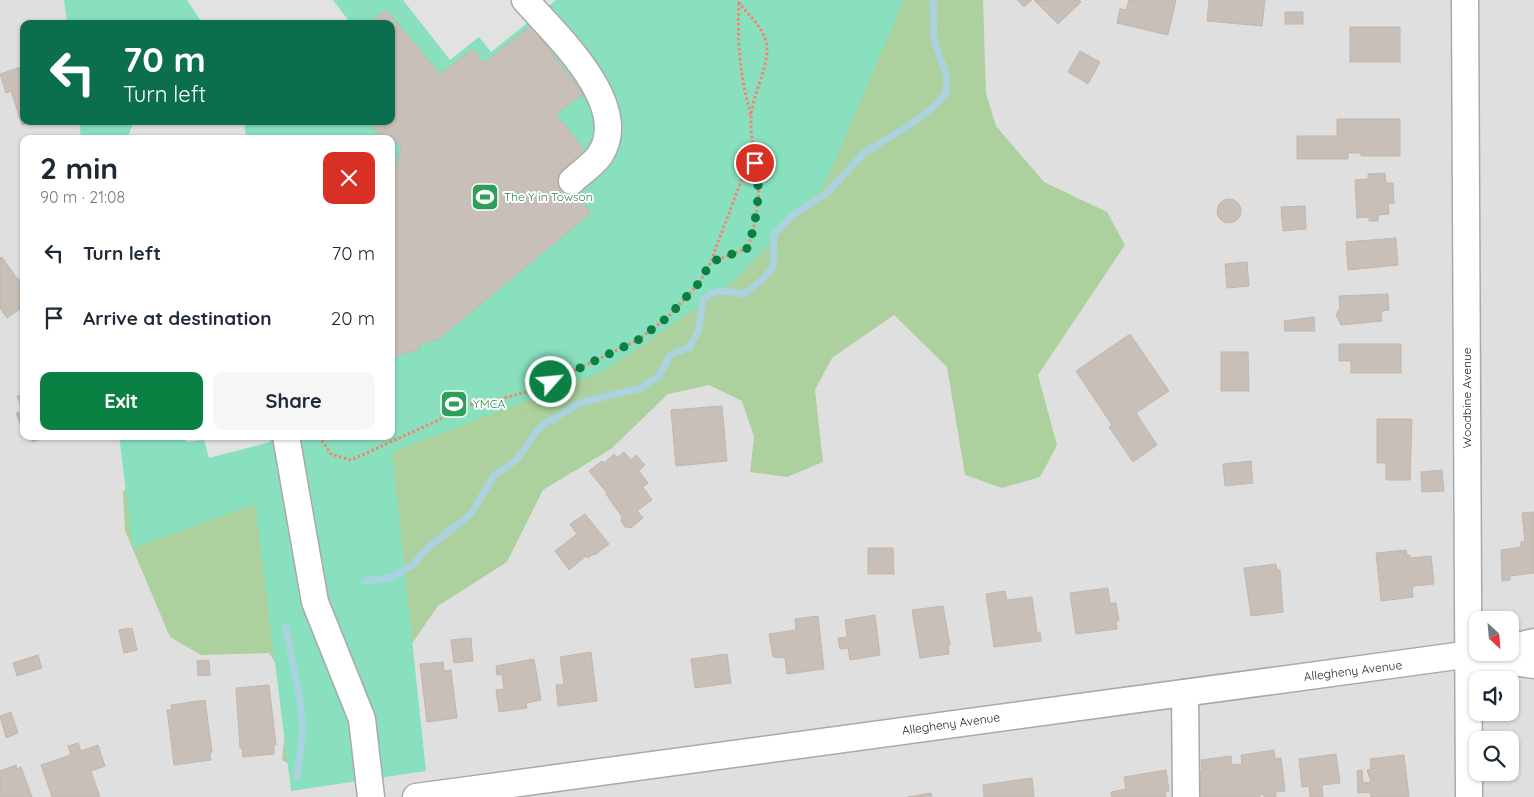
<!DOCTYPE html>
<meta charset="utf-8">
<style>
:root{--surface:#fff;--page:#f6f6f7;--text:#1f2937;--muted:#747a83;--accent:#0b8043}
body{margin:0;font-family:Quicksand,sans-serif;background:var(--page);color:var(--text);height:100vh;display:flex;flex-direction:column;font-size:19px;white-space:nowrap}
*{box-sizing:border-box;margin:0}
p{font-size:16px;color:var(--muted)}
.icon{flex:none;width:28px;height:28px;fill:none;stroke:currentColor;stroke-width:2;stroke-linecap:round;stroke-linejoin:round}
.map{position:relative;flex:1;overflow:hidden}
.panel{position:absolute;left:20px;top:135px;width:375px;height:305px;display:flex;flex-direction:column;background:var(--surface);border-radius:10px;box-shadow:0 1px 4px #0004}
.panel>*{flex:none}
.guide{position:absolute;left:20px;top:20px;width:375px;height:105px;border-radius:10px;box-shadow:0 1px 4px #0004;background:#0b6e4f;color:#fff;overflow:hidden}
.needle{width:32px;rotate:154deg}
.buttons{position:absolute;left:1469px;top:611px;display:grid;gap:10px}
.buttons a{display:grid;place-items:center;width:50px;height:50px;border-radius:10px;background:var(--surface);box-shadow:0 1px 4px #0004;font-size:25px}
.pin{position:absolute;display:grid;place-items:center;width:42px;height:42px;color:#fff;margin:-21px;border:2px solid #fff;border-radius:50%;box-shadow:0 1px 5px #0007}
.me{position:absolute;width:55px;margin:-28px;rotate:63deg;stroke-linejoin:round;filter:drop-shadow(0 0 4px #0008)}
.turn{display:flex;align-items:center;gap:18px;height:105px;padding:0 20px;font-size:22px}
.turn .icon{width:65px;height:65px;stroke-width:2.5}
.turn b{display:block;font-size:35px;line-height:42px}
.round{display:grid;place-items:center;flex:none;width:52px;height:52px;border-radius:10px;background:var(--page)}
.overview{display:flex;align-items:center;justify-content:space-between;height:85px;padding:0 20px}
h1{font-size:30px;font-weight:800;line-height:38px}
.primary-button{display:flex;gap:10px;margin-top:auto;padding:10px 20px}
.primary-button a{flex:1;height:58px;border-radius:10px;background:var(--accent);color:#fff;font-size:20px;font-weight:800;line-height:58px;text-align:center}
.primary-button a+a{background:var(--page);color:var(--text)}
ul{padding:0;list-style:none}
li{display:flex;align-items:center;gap:15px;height:65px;padding:0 20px}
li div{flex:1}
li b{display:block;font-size:19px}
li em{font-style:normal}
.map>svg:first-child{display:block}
.residential{fill:#e0dfdf;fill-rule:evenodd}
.forest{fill:#add19e}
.pitch{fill:#88e0be}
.parking{fill:#e2e2e2}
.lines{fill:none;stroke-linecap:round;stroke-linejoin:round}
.stream{stroke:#aad3df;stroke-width:7}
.building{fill:#c7bfb8;stroke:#c4b6ab}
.minor-casing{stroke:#a9a9a9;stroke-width:29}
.path{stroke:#fa8072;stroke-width:3;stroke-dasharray:2.5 2.5;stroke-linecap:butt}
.minor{stroke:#fff;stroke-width:26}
.route{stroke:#0b8043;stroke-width:9;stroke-dasharray:0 16.2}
.labels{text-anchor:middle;stroke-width:4;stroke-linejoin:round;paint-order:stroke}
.leisure-label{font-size:12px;fill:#27864d;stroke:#fff;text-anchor:start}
.street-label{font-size:12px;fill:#222;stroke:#fff}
</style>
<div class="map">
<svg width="1534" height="797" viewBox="0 0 1534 797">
<rect width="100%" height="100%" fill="#f2efe9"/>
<path class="residential" d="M0,0H64L67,24H24V121H79L81,139H24V436H119L133,548L255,504L291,791L392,452L904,0H1534V797H0ZM1478,620H1510V652H1478ZM1478,680H1510V712H1478ZM1478,740H1510V772H1478Z"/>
<g class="forest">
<path d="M661,0H983L986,93L996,126L1044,182L1107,212L1125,245L1038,375L1057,445L1040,477L1002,488L965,475L947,367L894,315L832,358L815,390L823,462L787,477L750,472L754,437L742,401L709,385L668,394L611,449L543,490L507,562L438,606L393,671L391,436Z"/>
<path d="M147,461L255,491L313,777L282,760L290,685L269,653L201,655L170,637L125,531L123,492Z"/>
</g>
<path class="pitch" d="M64,0H904L824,186L730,285L602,372L392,452L426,771L291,791L255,504L133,548L119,436H391V139H81L79,121H391V24H67Z"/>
<g class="parking">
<path d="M187,0H333L348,20L343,24H203Z"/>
<path d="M403,0H556L491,52L479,37L450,60Z"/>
<path d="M134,121H244L246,139H127Z"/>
<path d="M184,436H269L270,442L209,458L204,440L186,442Z"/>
</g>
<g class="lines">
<g class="stream">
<path d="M366,581L390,578L413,565L427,548L470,515L494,476L517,459L540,427L579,403L641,388L659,376L670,355L690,347L699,329L703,299C716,289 727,290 743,294L761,281L773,268L774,234L793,215L826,194L864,153L911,124L932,108L946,93L947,77L934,40L933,0"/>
<path d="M286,628L299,694L303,730L297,777"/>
</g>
</g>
<g class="building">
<path d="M1017,0H1032L1024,7Z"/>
<path d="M1034,0H1079L1081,2L1058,24Z"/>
<path d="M1129,0H1176L1168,35L1117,23L1120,9L1126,10Z"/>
<path d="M1209,0H1265L1262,26L1207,21Z"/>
<path d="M386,10L440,74L473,49L484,63L531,26L583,94L556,114L592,160L566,180L591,213L437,340L419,344L420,349L391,357V165L396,167L401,148L392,136L382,139L368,121H391V24H368Z"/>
<rect x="1285" y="12" width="18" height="12"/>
<rect x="1350" y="27" width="50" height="35"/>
<path d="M1080,51L1100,62L1088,84L1068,72Z"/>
<path d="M24,66V121H34L22,125L11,91L6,93L0,74Z"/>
<path d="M1337,119H1400V156H1361V153H1348V159H1297V136H1337Z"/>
<path d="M1385,173L1386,183H1393L1394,203H1388L1389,214L1378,215V221H1369V217L1357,218L1355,180L1368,179V174Z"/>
<circle cx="1229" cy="211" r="12"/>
<path d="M1305,206L1306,229L1283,231L1281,207Z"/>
<path d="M1396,238L1398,265L1348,270L1346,242Z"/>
<path d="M2,257L18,280L24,276V306L7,318L0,308V258Z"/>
<path d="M1247,262L1249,286L1227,288L1225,264Z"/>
<path d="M1388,294L1389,310L1381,311L1382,321L1341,325L1336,315L1340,308L1339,296Z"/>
<path d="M1314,317L1315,331H1285L1284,321Z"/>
<path d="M1130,334L1169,391L1136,413L1157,445L1133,462L1109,427L1112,425L1076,371Z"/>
<path d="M1339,344H1401V373H1351V361H1339Z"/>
<path d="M1221,352H1248L1249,391H1221Z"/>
<path d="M24,394V428L22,429L16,413L23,411L17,396Z"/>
<path d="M722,406L727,461L676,466L671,410Z"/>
<path d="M1377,419H1412L1410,480H1386V463H1377Z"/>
<path d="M31,436H49L32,442Z"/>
<path d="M624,452L631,460L636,455L645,465L639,471L648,483L643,487L652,500L637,511L643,518L631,528L625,527L621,521L622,517L606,494L607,493L589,471L602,461L604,463L614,454L617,458Z"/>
<path d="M1251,461L1253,483L1225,486L1223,464Z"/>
<path d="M1442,470L1444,491L1422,492L1421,472Z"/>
<path d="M1534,512V573L1510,576V580L1502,581L1501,550L1521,547V542L1525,541L1522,513Z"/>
<path d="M585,514L609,544L595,555L594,554L588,558L586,556L569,570L555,551L577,534L570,524Z"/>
<path d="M868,548H893L894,574H868Z"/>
<path d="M1406,550L1407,555H1410V558L1431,556L1434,584L1414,586L1412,589L1413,597L1381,601L1376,553Z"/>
<path d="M1276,564L1277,570H1280L1283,612L1251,616L1244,568Z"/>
<path d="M1108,588L1110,603H1116L1119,621H1116L1117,629L1076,634L1070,593Z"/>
<path d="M1005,591L1007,600L1032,597L1037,633L1040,632L1041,641L994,647L986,594Z"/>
<path d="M943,606L950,645H948L949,654L920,658L912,610Z"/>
<path d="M875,615L880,655L850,660L848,648L840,649L838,638L847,637L845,620Z"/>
<path d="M818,616L824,669L787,674L785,658L773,657L769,634L796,630L795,619Z"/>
<path d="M132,628L137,650L124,653L119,630Z"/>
<path d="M471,638L473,661L454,663L451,640Z"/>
<path d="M591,652L597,701L558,706L556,685L564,684L560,657Z"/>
<path d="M727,654L731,683L695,688L691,659Z"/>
<path d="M38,655L42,668L17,676L13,663Z"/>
<path d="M534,659L541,700L526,703L527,708L499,712L496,690L504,689L502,674L497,675L496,666Z"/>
<path d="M209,660L210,675L198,676L197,661Z"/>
<path d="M443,662L444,671L451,670L457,718L427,722L420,664Z"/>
<path d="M269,685L276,745H274V754L243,757L242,748H240L236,688Z"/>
<path d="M205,700L212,752L210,753L211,760L174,765L167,710H172L171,705Z"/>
<path d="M11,712L18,733L6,738L0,716Z"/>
<path d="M78,743L81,751L98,745L105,766L91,771L100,797H52L41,765L71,755L68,746Z"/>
<path d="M1274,750L1275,759L1281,758L1285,791L1275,792L1276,797H1264V794L1260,795V797H1198L1195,771L1202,770L1201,760L1231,756L1232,765L1242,764L1241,755Z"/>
<path d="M1336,754L1340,783L1322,785L1323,797H1310L1309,786L1302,787L1299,759Z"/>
<path d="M1404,755L1409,797H1371L1370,792L1358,793L1357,771L1362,770L1363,783L1371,782L1367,770L1371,769L1370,759Z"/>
<path d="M16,765L17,769L21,767L32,797H0V771Z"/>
<path d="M1166,770L1169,791L1165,792L1166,797H1112L1111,792L1126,789L1124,777Z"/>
<path d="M1032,778L1034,797H984L983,785Z"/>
<path d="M931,793L932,797H908Z"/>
</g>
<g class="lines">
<g class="minor-casing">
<g id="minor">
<path d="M525,0C555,34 633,105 600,155C593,165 580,173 572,181"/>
<path d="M1465,0L1469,797"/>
<path d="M286,436L315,602L362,719L371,797"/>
<path d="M1510,648L1534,642"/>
<path d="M1469,656L1534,665"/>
<path d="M1185,693L1186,797"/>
<path d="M416,797L1486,652"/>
</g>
</g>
<g class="path">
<path d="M739,3C737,42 740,78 751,115"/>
<path d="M711,261L752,152"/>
<path d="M319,436L331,454L351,460L439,420L459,406L492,401L534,390L638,340L668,317L699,283L711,262L748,248C755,225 761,198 758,174C755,154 750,137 751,117C752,97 767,70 767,50C767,30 750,17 739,3L740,0"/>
</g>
<use href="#minor" class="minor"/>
</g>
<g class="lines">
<path class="route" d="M551,382L638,340L668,317L699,283L711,262L748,248C756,222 762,191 755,163"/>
</g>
<defs>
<g id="stadium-square" transform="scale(1.4375)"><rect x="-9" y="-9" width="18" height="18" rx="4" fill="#2e9e5b" stroke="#fff"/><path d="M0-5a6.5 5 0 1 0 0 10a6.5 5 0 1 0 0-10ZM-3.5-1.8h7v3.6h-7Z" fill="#fff"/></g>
</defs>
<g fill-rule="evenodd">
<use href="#stadium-square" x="485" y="197"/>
<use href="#stadium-square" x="454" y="404"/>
</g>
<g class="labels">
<g class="leisure-label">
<text x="504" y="201">The Y in Towson</text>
<text x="473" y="408">YMCA</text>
</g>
<g class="street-label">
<text transform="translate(1467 398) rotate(-90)" y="4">Woodbine Avenue</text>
<text transform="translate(1353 671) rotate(-7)" y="4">Allegheny Avenue</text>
<text transform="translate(951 724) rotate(-8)" y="4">Allegheny Avenue</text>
</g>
</g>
</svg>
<div class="buttons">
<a><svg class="needle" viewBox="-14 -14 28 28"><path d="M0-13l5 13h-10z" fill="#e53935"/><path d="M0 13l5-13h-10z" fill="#747a83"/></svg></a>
<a><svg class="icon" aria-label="sound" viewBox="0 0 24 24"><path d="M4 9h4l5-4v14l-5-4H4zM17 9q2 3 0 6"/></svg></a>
<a><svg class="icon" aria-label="search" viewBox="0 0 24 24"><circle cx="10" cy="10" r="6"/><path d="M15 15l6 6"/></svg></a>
</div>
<div class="pin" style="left:755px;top:163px;background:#d93025"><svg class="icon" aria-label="arrive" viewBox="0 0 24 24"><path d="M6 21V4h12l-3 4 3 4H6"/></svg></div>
<svg class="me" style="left:551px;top:382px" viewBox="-20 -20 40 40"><circle r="17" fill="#0b8043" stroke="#fff" stroke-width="3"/><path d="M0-11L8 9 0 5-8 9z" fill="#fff"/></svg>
<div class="guide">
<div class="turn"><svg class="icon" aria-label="left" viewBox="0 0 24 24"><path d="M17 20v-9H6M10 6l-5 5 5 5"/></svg><div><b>70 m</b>Turn left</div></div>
</div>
<section class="panel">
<div class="overview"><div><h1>2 min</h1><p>90 m · 21:08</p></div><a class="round" style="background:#d93025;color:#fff"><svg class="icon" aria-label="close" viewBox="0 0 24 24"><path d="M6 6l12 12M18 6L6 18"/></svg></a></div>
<ul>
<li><svg class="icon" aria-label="left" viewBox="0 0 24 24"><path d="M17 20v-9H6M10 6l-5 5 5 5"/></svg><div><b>Turn left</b></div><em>70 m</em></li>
<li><svg class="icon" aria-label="arrive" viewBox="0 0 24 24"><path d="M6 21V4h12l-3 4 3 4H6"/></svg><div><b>Arrive at destination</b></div><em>20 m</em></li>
</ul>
<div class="primary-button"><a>Exit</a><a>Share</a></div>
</section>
</div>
